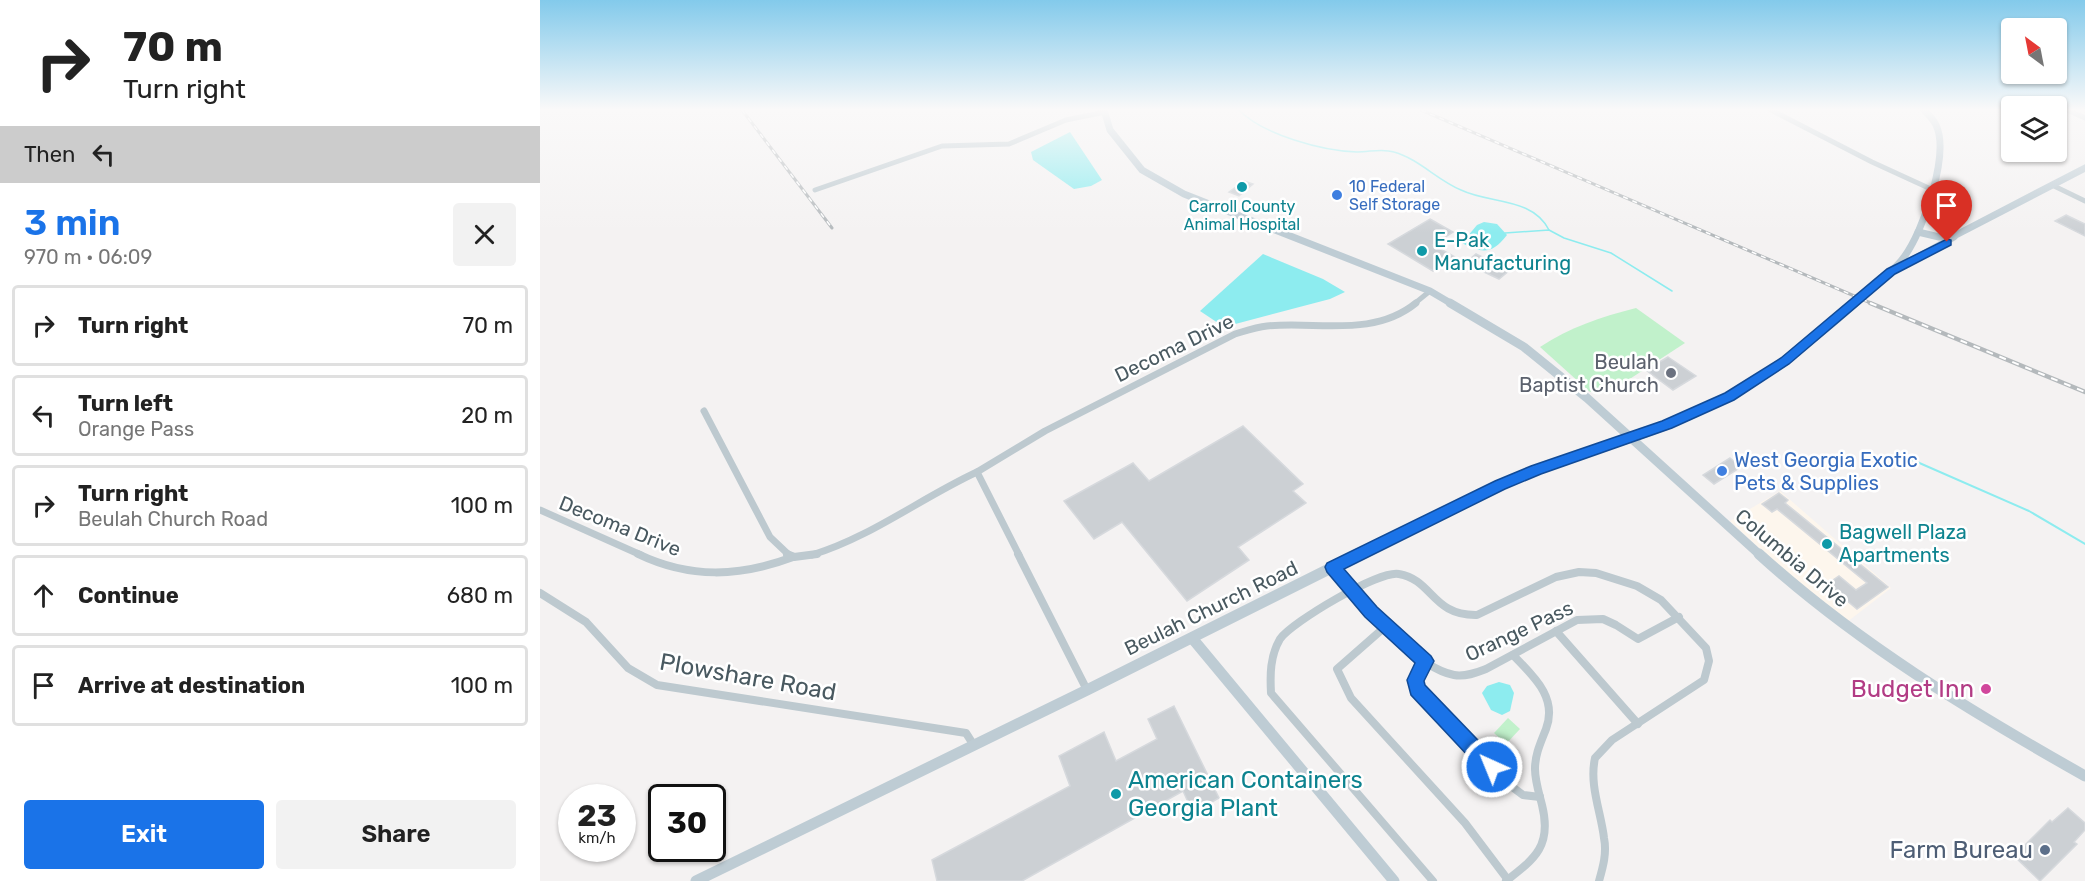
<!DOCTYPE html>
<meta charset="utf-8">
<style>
:root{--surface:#fff;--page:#f2f2f2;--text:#222;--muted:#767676;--line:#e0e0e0;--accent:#1a73e8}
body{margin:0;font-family:Rubik,sans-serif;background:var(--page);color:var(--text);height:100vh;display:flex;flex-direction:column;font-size:22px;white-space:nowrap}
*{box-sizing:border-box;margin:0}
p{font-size:20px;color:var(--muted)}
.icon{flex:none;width:33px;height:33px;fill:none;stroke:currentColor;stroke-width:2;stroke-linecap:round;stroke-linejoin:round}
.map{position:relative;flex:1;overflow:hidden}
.drawer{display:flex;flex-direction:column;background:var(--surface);width:540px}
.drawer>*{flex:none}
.banner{background:#fff;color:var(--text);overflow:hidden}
.needle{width:39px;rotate:328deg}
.controls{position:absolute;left:1461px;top:18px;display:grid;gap:12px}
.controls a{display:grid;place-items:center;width:66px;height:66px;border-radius:6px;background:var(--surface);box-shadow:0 2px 4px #0004;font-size:30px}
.speed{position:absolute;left:18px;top:784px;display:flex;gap:12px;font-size:30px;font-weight:700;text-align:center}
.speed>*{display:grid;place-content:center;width:78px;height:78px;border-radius:50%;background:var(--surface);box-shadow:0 2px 4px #0004;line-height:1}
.speed small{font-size:15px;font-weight:400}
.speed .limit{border:3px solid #111;border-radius:9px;background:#fff;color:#111}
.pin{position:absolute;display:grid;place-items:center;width:51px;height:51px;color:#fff;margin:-62px -26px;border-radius:50% 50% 50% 0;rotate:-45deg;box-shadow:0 0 6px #0007}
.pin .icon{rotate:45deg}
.me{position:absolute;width:66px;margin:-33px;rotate:316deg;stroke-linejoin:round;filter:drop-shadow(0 0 4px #0008)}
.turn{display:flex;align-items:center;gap:21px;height:126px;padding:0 24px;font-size:27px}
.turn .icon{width:78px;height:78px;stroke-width:2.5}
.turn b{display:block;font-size:42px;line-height:51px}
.then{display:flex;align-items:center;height:57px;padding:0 24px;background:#0003;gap:12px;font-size:22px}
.round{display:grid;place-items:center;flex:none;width:63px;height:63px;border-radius:6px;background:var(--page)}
.overview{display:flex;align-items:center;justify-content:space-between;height:102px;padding:0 24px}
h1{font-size:36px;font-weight:600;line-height:45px;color:var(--accent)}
.button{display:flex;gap:12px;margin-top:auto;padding:12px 24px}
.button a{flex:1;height:69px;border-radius:6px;background:var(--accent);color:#fff;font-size:24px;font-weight:600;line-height:69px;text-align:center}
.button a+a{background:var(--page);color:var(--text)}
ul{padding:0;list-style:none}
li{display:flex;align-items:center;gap:18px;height:81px;margin:0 12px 9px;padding:0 12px;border:3px solid var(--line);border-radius:6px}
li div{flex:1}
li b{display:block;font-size:22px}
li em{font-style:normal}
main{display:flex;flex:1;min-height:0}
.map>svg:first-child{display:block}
.commercial{fill:#fdf6ed}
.green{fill:#c1f1cb}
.water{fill:#8decef}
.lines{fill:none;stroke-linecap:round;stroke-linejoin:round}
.stream-far1{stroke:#8decef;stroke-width:1.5}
.stream{stroke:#8decef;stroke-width:2}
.building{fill:#ccd0d4;stroke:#d6d9dd;stroke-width:1.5}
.street-far2{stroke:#bdc9cf;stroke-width:5}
.street-far1{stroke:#bdc9cf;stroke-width:7}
.street{stroke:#bdc9cf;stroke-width:8}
.secondary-far2{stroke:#beccd4;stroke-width:7}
.secondary-far1{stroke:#beccd4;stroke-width:9}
.secondary{stroke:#beccd4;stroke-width:11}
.rail-far1-casing{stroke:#b4b9bc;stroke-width:3}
.rail-casing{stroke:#b4b9bc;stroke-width:4.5}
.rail-far1{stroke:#fff;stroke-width:1.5;stroke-dasharray:5;stroke-linecap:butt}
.rail{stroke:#fff;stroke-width:2;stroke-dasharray:7;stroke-linecap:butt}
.route{fill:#1a73e8;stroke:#114b97;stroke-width:1.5}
.culture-dot{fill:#0f9aa8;stroke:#fff;stroke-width:2}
.shop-dot{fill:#3f7fe0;stroke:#fff;stroke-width:2}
.worship-dot{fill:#6b7280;stroke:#fff;stroke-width:2}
.hotel-dot{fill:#d1479c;stroke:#fff;stroke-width:2}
.service-dot{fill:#5c6f8a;stroke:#fff;stroke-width:2}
.labels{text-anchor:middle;stroke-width:5;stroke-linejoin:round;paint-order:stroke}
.far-shop-label{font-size:16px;fill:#366cbe;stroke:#fff;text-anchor:start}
.far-culture-label{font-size:16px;fill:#0d838f;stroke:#fff}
.culture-label{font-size:20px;fill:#0d838f;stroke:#fff;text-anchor:start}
.street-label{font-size:20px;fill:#495960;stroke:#fff}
.worship-label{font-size:20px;fill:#5b616d;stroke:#fff;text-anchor:end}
.shop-label{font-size:20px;fill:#366cbe;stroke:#fff;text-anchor:start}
.near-street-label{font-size:24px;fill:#495960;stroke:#fff}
.near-hotel-label{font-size:24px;fill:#b23c85;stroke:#fff;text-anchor:end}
.near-culture-label{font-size:24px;fill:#0d838f;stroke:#fff;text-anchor:start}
.near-service-label{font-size:24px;fill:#4e5e75;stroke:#fff;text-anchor:end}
</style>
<main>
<section class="drawer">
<div class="banner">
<div class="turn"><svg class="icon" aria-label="right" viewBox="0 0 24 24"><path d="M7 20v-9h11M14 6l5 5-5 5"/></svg><div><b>70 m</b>Turn right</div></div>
<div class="then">Then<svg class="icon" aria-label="left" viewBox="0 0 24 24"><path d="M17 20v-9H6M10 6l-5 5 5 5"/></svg></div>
</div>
<div class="overview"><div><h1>3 min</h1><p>970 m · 06:09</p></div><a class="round"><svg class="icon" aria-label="close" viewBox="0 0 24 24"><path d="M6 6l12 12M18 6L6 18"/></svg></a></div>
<ul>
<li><svg class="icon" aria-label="right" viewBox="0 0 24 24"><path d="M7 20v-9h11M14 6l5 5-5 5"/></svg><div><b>Turn right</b></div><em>70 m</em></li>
<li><svg class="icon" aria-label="left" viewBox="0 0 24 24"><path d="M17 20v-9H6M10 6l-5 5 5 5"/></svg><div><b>Turn left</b><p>Orange Pass</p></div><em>20 m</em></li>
<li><svg class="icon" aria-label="right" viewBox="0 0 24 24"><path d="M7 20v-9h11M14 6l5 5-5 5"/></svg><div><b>Turn right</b><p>Beulah Church Road</p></div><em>100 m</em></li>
<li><svg class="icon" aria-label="ahead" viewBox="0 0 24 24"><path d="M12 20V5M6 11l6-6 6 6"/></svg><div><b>Continue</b></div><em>680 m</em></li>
<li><svg class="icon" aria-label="arrive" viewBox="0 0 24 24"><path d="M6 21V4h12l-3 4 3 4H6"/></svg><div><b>Arrive at destination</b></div><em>100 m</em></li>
</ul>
<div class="button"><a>Exit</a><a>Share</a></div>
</section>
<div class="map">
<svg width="1545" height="881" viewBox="0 0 1545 881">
<rect width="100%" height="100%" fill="#f4f2f2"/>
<path class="commercial" d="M1240,491L1351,588L1307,622L1245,572L1190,521Z"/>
<g class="green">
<path d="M1096,308L1145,343L1082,384L1050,392L1000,347C1030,327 1061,317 1096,308Z"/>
<path d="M968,718L980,729L966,744L954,733Z"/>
</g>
<g class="water">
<path d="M530,132L562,180L551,186L534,189L493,160L491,152Z"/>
<path d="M944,222L957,224L967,235C952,254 943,254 922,243L937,225Z"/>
<path d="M723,254L783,279L805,292L790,299L684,327L660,311Z"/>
<path d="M959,682L970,685L974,693L970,711L962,715L951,710L942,693L947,686Z"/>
</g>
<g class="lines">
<g class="stream-far1">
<path d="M699,110C723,135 783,151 817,152C830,152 842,148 854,152C879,159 897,180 921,190C950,204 992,197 1009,230"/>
<path d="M965,233L1009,230L1024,238L1071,253L1132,291"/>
</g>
<path class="stream" d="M1368,458L1489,511L1545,544"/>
</g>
<g class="building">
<path d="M704,181L713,184L699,196L689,192Z"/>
<path d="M1526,215L1545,224V236L1515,221Z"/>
<path d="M890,219L913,232L893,245L915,257L893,271L848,244Z"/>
<path d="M936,254L970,270L959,279L925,263Z"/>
<path d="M1128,357L1156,376L1133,390L1106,370Z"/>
<path d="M703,426L763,484L753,491L766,503L698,547L709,560L647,601L582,522L554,539L524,501L593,463L609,481Z"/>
<path d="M1190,458L1201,467L1174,484L1163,475Z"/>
<path d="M1239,493L1248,500L1245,503L1348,587L1317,609L1287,584L1299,576L1316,590L1327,583L1237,509L1232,512L1222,504Z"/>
<path d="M634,706L679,798L653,813L643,791L482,881H397L392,860L530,786L519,756L564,732L576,761L617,739L608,719Z"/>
<path d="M1528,808L1545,823V830L1534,842L1537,844L1500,881L1474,856L1510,820L1512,822Z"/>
</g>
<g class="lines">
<g class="street-far2">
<path d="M1231,110L1332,162L1393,190"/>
<path d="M1527,110L1545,118"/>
<path d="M1512,185L1545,201"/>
<path d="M275,190L402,146L469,144L526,120L565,112"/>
<path d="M874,304L890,291"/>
</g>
<g class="street-far1">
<path d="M164,411L230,537L249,555"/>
<path d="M437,472L505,431L695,334C705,331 716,327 727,326C777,321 833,338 876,303"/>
<path d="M0,510L101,555"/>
<path d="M272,555C331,537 381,498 437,472L479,555"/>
</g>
<g class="street">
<path d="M98,554C150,579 200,577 253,557"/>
<path d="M247,554L254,557L277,554"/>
<path d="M478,554L547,690"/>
<path d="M793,567C820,599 872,667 914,675C925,677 936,673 946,669L1037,620L1063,619L1076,625L1098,639L1139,617"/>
<path d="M0,593L46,622L88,668L117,685L426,733L433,744"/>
<path d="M846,626L797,669L811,698L925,823L968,880"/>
<path d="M1016,631L1098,724"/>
<path d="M885,661L875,680L877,689L967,783L983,795L1000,797"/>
<path d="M893,881L731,693C730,675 730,656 740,639C752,622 839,570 859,574C893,580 892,616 937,615L1016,577L1039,572L1056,573L1097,586L1121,600L1166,648L1169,661L1164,680L1072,740L1055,758C1049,785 1061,812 1064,838C1067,853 1063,867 1059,881"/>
<path d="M966,881C996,858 1012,845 1002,805C999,793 995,781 995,769C995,754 1001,742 1006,729C1018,697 993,676 973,655"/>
</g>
<g class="secondary-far2">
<path d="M564,110L570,130L602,170L644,194L890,291L912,304"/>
<path d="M1378,232L1399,237L1416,235L1545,168"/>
<path d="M1358,268L1414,237"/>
<path d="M1313,304C1328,290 1353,273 1364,257C1383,232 1410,154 1396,125C1393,119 1388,114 1384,110"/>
</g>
<g class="secondary-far1">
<path d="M910,303L984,347L1047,398L1220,555"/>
<path d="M816,555C875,526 934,494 996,470C1039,454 1083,442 1125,426C1197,398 1258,354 1315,303"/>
</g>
<g class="secondary">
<path d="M1219,554C1317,643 1430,711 1545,776"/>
<path d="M652,638L854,881"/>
<path d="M156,881L547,690L819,554"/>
</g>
<g class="rail-far1-casing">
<g id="rail-far1">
<path d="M202,110L292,228"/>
<path d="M881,110L1333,304"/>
</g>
</g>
<g class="rail-casing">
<path id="rail" d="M1330,303L1545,392"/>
</g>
<use href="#rail-far1" class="rail-far1"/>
<use href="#rail" class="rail"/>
</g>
<linearGradient id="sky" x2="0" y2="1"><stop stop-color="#83caeb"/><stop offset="0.47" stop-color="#faf9f9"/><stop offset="1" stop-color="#faf9f9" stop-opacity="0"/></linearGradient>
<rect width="1545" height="233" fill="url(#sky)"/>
<path class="route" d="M1407,239L1411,240V245L1355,274L1249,364L1194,400L1132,428L1001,474L965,489L804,569L837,607L891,656L894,661L884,681L885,685L958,761L961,767L958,774L952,777L945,774L871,695L867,680L875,663L825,617L787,572L785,567L787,563L955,481L991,466L1122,421L1185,393L1241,358L1347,269Z"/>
<g class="culture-dot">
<circle cx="702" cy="187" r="6"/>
<circle cx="882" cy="251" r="6"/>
<circle cx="1287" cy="544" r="6"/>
<circle cx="576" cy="794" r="6"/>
</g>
<g class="shop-dot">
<circle cx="797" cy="195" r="6"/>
<circle cx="1182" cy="471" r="6"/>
</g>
<circle class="worship-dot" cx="1131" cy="373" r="6"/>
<circle class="hotel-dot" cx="1446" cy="689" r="6"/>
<circle class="service-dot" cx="1505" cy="850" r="6"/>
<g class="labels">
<g class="far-shop-label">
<text x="809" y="192">10 Federal<tspan x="809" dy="18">Self Storage</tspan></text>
</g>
<g class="far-culture-label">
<text x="702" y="212">Carroll County<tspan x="702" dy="18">Animal Hospital</tspan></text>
</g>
<g class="culture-label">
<text x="894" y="247">E-Pak<tspan x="894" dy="23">Manufacturing</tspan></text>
<text x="1299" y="539">Bagwell Plaza<tspan x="1299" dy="23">Apartments</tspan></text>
</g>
<g class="street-label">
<text transform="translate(634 348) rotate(-26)" y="7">Decoma Drive</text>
<text transform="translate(80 526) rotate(22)" y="7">Decoma Drive</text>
<text transform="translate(1252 558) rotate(40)" y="7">Columbia Drive</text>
<text transform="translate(671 608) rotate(-26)" y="7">Beulah Church Road</text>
<text transform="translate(979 631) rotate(-25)" y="7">Orange Pass</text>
</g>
<g class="worship-label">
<text x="1119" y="369">Beulah<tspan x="1119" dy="23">Baptist Church</tspan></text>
</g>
<g class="shop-label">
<text x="1194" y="467">West Georgia Exotic<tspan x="1194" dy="23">Pets &amp; Supplies</tspan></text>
</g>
<g class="near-street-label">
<text transform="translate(208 677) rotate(10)" y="8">Plowshare Road</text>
</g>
<g class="near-hotel-label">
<text x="1434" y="697">Budget Inn</text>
</g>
<g class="near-culture-label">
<text x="588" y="788">American Containers<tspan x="588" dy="28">Georgia Plant</tspan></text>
</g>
<g class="near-service-label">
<text x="1493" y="858">Farm Bureau</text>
</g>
</g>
</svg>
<div class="controls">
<a><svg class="needle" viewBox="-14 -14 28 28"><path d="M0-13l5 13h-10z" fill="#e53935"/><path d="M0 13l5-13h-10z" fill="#767676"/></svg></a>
<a><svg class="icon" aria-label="layers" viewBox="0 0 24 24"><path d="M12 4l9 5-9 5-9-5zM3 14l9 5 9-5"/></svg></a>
</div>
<div class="speed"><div>23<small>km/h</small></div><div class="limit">30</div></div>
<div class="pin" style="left:1407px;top:242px;background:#d93025"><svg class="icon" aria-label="arrive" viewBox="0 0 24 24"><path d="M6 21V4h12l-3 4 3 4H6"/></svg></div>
<svg class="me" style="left:952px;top:767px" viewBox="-20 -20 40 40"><circle r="17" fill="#1a73e8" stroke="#fff" stroke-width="3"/><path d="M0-11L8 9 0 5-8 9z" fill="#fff"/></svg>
</div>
</main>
